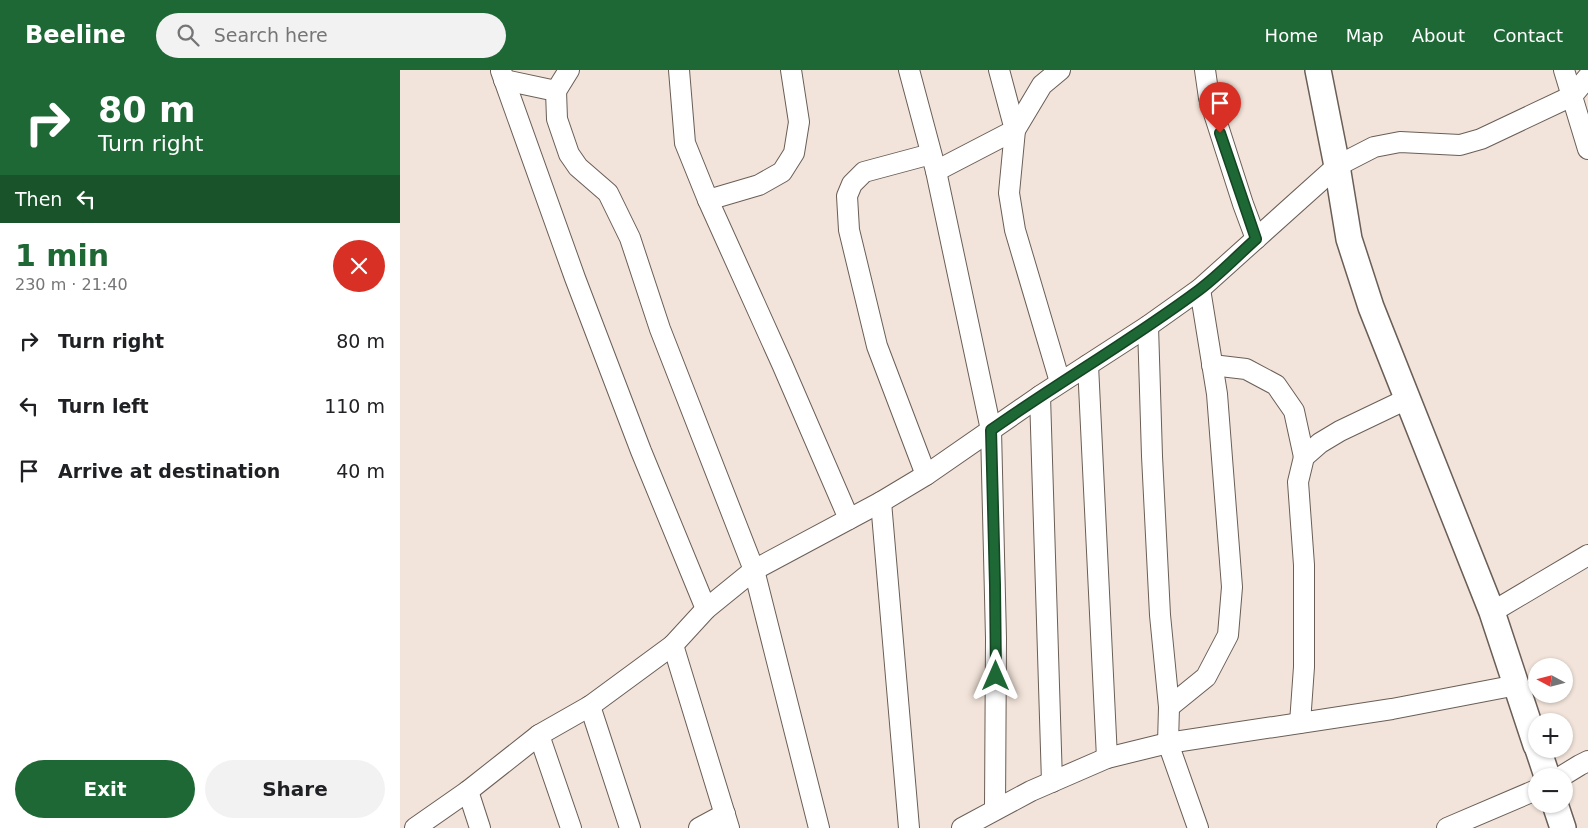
<!DOCTYPE html>
<meta charset="utf-8">
<style>
:root{--surface:#fff;--page:#f2f2f2;--text:#202124;--muted:#757577;--accent:#1e6835}
body{margin:0;font-family:"DejaVu Sans",sans-serif;background:var(--page);color:var(--text);height:100vh;display:flex;flex-direction:column;font-size:19px;white-space:nowrap}
*{box-sizing:border-box;margin:0}
p{font-size:16px;color:var(--muted)}
.icon{flex:none;width:28px;height:28px;fill:none;stroke:currentColor;stroke-width:2;stroke-linecap:round;stroke-linejoin:round}
.map{position:relative;flex:1;overflow:hidden}
.details{display:flex;flex-direction:column;background:var(--surface);width:400px}
.details>*{flex:none}
.top-card{background:#1e6835;color:#fff;overflow:hidden}
.needle{width:32px;rotate:277deg}
.controls{position:absolute;left:1128px;top:588px;display:grid;gap:10px}
.controls a{display:grid;place-items:center;width:45px;height:45px;border-radius:50%;background:var(--surface);box-shadow:0 1px 4px #0004;font-size:25px}
.pin{position:absolute;display:grid;place-items:center;width:42px;height:42px;color:#fff;margin:-51px -21px;border-radius:50% 50% 50% 0;rotate:-45deg;box-shadow:0 0 5px #0007}
.pin .icon{rotate:45deg}
.me{position:absolute;width:55px;margin:-28px;rotate:0deg;stroke-linejoin:round;filter:drop-shadow(0 0 4px #0008)}
.turn{display:flex;align-items:center;gap:18px;height:105px;padding:0 15px;font-size:22px}
.turn .icon{width:65px;height:65px;stroke-width:2.5}
.turn b{display:block;font-size:35px;line-height:42px}
.then{display:flex;align-items:center;height:48px;padding:0 15px;background:#0003;gap:10px;font-size:19px}
.round{display:grid;place-items:center;flex:none;width:52px;height:52px;border-radius:26px;background:var(--page)}
.overview{display:flex;align-items:center;justify-content:space-between;height:85px;padding:0 15px}
h1{font-size:30px;font-weight:700;line-height:38px;color:var(--accent)}
.primary-button{display:flex;gap:10px;margin-top:auto;padding:10px 15px}
.primary-button a{flex:1;height:58px;border-radius:30px;background:var(--accent);color:#fff;font-size:20px;font-weight:700;line-height:58px;text-align:center}
.primary-button a+a{background:var(--page);color:var(--text)}
ul{padding:0;list-style:none}
li{display:flex;align-items:center;gap:15px;height:65px;padding:0 15px}
li div{flex:1}
li b{display:block;font-size:19px}
li em{font-style:normal}
header{display:flex;align-items:center;gap:30px;box-sizing:border-box;height:70px;padding:0 25px;background:var(--accent);color:#fff}
header strong{font-size:24px}
nav{display:flex;gap:28px;margin-inline-start:auto;font-size:18px}
.search{width:350px;height:45px;background:var(--page);display:flex;align-items:center;gap:12px;box-sizing:border-box;padding:0 18px;border-radius:28px;color:var(--muted);font-size:19px}
main{display:flex;flex:1;min-height:0}
.map>svg:first-child{display:block}
.lines{fill:none;stroke-linecap:round;stroke-linejoin:round}
.minor-casing{stroke:#6a5e56;stroke-width:22}
.tertiary-casing{stroke:#6a5e56;stroke-width:28}
.minor{stroke:#fff;stroke-width:20}
.tertiary{stroke:#fff;stroke-width:25}
.route-casing{stroke:#144422;stroke-width:12}
.route{stroke:#1e6835;stroke-width:9}
</style>
<header>
<strong>Beeline</strong>
<div class="search"><svg class="icon" aria-label="search" viewBox="0 0 24 24"><circle cx="10" cy="10" r="6"/><path d="M15 15l6 6"/></svg>Search here</div>
<nav><a>Home</a><a>Map</a><a>About</a><a>Contact</a></nav>
</header>
<main>
<section class="details">
<div class="top-card">
<div class="turn"><svg class="icon" aria-label="right" viewBox="0 0 24 24"><path d="M7 20v-9h11M14 6l5 5-5 5"/></svg><div><b>80 m</b>Turn right</div></div>
<div class="then">Then<svg class="icon" aria-label="left" viewBox="0 0 24 24"><path d="M17 20v-9H6M10 6l-5 5 5 5"/></svg></div>
</div>
<div class="overview"><div><h1>1 min</h1><p>230 m · 21:40</p></div><a class="round" style="background:#d93025;color:#fff"><svg class="icon" aria-label="close" viewBox="0 0 24 24"><path d="M6 6l12 12M18 6L6 18"/></svg></a></div>
<ul>
<li><svg class="icon" aria-label="right" viewBox="0 0 24 24"><path d="M7 20v-9h11M14 6l5 5-5 5"/></svg><div><b>Turn right</b></div><em>80 m</em></li>
<li><svg class="icon" aria-label="left" viewBox="0 0 24 24"><path d="M17 20v-9H6M10 6l-5 5 5 5"/></svg><div><b>Turn left</b></div><em>110 m</em></li>
<li><svg class="icon" aria-label="arrive" viewBox="0 0 24 24"><path d="M6 21V4h12l-3 4 3 4H6"/></svg><div><b>Arrive at destination</b></div><em>40 m</em></li>
</ul>
<div class="primary-button"><a>Exit</a><a>Share</a></div>
</section>
<div class="map">
<svg width="1188" height="758" viewBox="0 0 1188 758">
<rect width="100%" height="100%" fill="#f2e4da"/>
<g class="lines">
<g class="minor-casing">
<g id="minor">
<path d="M279,0L285,73L308,130L382,294L449,449"/>
<path d="M509,0L536,101L591,360L596,568L595,739"/>
<path d="M599,0L615,60L609,123L615,160L660,312"/>
<path d="M805,0L809,28L843,134L856,169"/>
<path d="M1164,0L1188,79"/>
<path d="M101,1L175,208L241,381L306,539"/>
<path d="M104,10L156,21L157,49L169,84L178,97L208,123L230,168L260,259L354,500L419,758"/>
<path d="M156,21L169,0"/>
<path d="M536,101L615,60L642,15L660,0"/>
<path d="M308,130L359,115L382,102L394,83L399,52L391,0"/>
<path d="M748,256L752,386L760,545L769,637L768,673L798,758"/>
<path d="M688,295L707,688"/>
<path d="M812,295L846,299L876,315L894,341L904,387"/>
<path d="M640,326L652,712"/>
<path d="M526,405L477,276L449,160L447,126L452,114L464,102L531,84"/>
<path d="M481,432L509,758"/>
<path d="M1092,542L1188,485"/>
<path d="M273,575L329,758"/>
<path d="M190,636L230,758"/>
<path d="M769,637L806,607L828,565L832,517L817,324L800,219"/>
<path d="M900,653L904,597V495L898,412L904,387L920,373L940,361L1007,329"/>
<path d="M139,665L171,758"/>
<path d="M1162,706L1180,695L1188,691"/>
<path d="M68,721L80,758"/>
<path d="M15,758L68,721L139,665L190,636L273,575L306,539L354,500L481,432L526,405L640,326L748,256L800,219L937,96L974,77L1000,72L1060,75L1081,69L1172,26L1188,7"/>
<path d="M299,758L325,744"/>
<path d="M562,758L631,721L707,688L768,673L992,639L1117,615"/>
<path d="M1047,758L1136,720"/>
</g>
</g>
<g class="tertiary-casing">
<g id="tertiary">
<path d="M918,0L937,96L949,169L971,237L1092,542L1136,675"/>
<path d="M1138,679L1147,706"/>
<path d="M1155,734L1163,758"/>
</g>
</g>
<use href="#minor" class="minor"/>
<use href="#tertiary" class="tertiary"/>
</g>
<g class="lines">
<g class="route-casing">
<path id="route" d="M596,606L595,515L591,360C659,312 732,270 799,220C819,205 837,186 856,169L820,63"/>
</g>
<use href="#route" class="route"/>
</g>
</svg>
<div class="controls">
<a><svg class="needle" viewBox="-14 -14 28 28"><path d="M0-13l5 13h-10z" fill="#e53935"/><path d="M0 13l5-13h-10z" fill="#757577"/></svg></a>
<a>+</a>
<a>−</a>
</div>
<div class="pin" style="left:820px;top:63px;background:#d93025"><svg class="icon" aria-label="arrive" viewBox="0 0 24 24"><path d="M6 21V4h12l-3 4 3 4H6"/></svg></div>
<svg class="me" style="left:596px;top:606px" viewBox="-20 -20 40 40"><path d="M0-17L14 15 0 8-14 15z" fill="#1e6835" stroke="#fff" stroke-width="4"/></svg>
</div>
</main>
